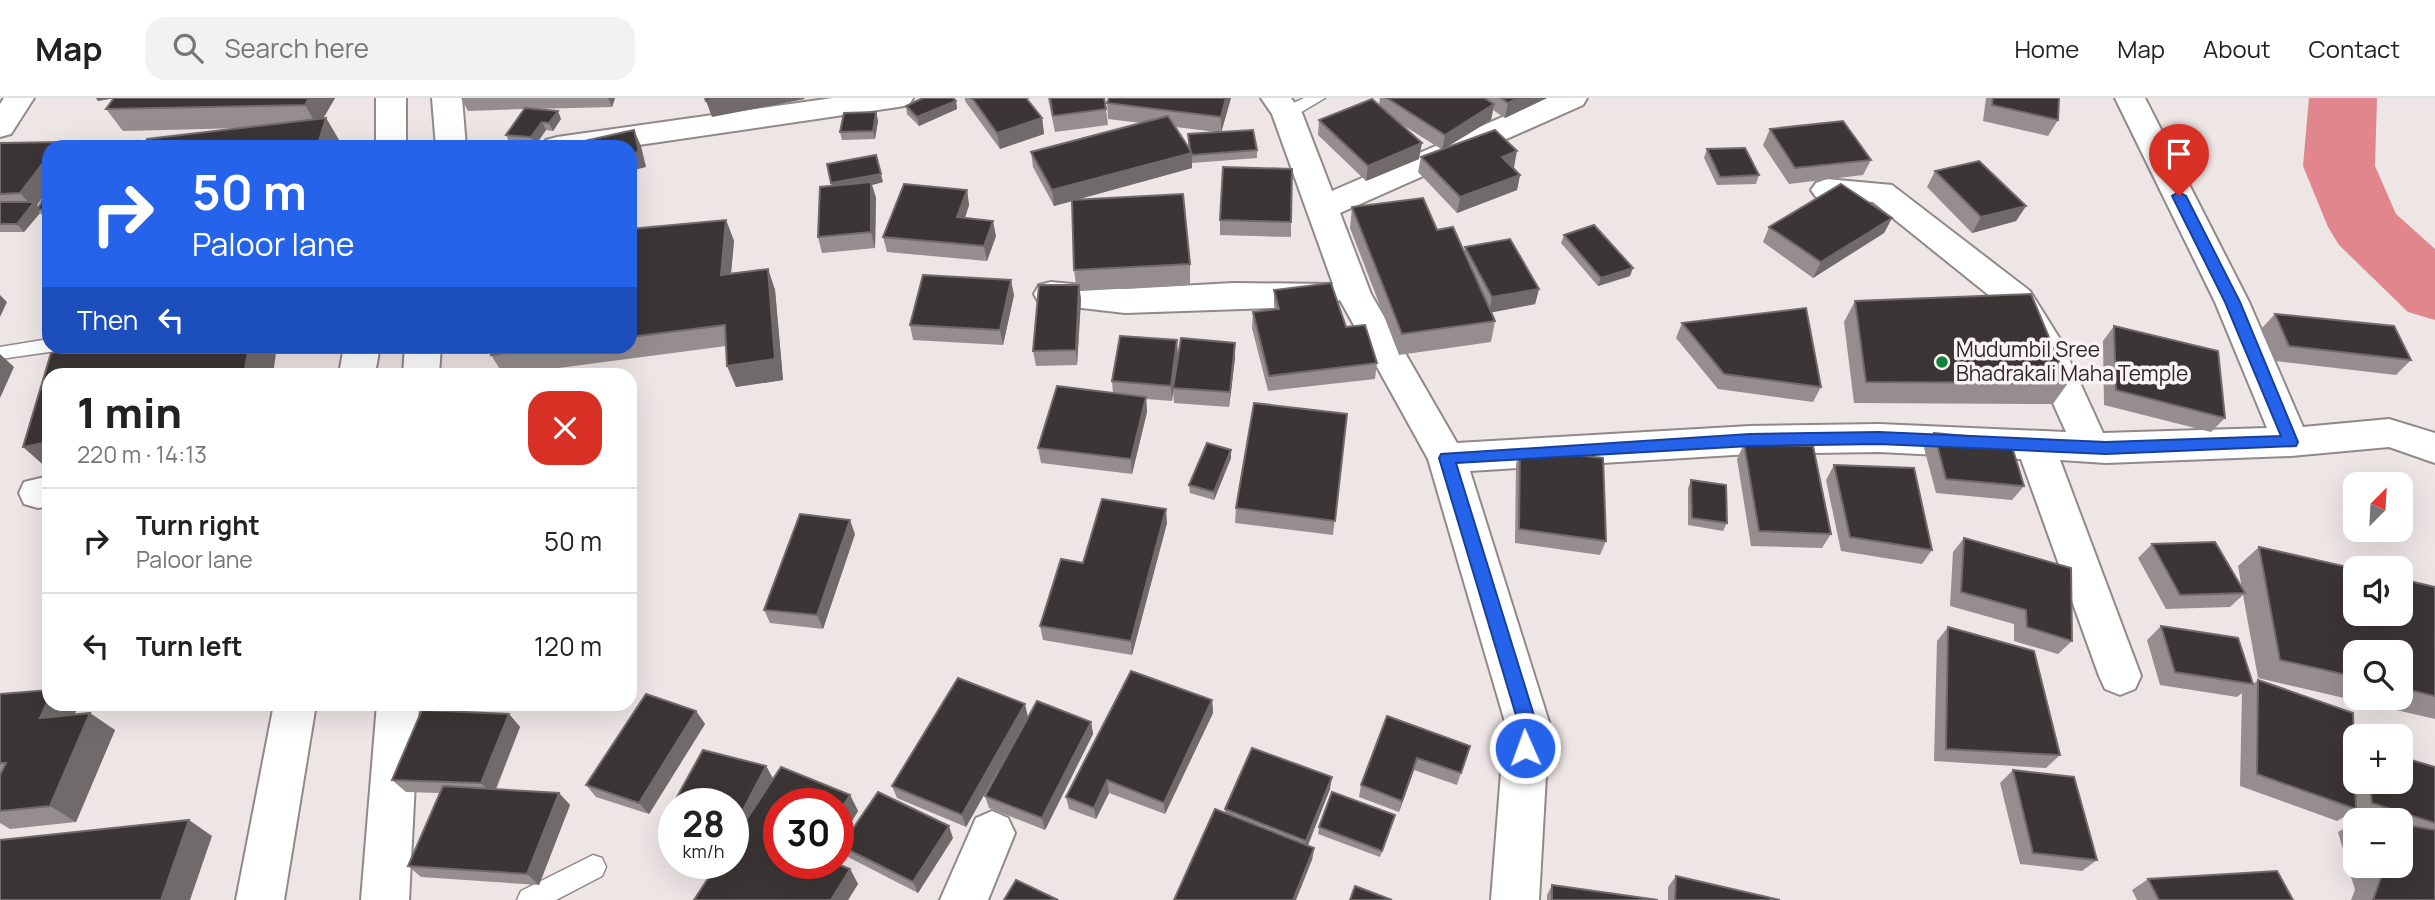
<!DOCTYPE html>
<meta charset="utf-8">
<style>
:root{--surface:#fff;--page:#f2f2f2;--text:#222;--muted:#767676;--line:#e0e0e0}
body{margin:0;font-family:Manrope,sans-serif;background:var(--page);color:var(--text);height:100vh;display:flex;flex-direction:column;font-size:26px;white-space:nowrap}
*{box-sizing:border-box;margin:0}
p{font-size:23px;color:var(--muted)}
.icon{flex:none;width:38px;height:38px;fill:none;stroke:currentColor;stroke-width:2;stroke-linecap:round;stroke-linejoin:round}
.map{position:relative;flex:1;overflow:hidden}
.side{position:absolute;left:42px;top:270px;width:595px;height:343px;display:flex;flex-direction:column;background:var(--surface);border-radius:21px;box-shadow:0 7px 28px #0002}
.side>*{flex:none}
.top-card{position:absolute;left:42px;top:42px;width:595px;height:214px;border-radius:21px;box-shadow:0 7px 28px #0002;background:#2563eb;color:#fff;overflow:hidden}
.needle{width:46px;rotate:24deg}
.buttons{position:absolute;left:2343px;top:374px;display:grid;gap:14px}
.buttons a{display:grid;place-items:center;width:70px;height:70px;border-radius:14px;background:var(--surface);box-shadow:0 7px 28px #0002;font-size:35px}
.speed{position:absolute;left:658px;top:690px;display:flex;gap:14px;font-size:35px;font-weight:700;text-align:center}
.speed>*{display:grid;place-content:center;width:91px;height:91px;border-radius:50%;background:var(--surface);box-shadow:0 7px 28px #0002;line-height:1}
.speed small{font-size:18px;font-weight:400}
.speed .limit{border:10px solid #d22;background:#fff;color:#111}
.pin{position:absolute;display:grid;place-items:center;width:60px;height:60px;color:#fff;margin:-72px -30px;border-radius:50% 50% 50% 0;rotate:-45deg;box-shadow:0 0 7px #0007}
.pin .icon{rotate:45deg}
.me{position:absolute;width:77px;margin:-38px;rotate:358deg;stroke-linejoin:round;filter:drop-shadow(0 0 5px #0008)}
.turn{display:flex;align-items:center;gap:24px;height:147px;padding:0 35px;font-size:32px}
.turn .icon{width:91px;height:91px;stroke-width:2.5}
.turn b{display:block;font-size:49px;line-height:60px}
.then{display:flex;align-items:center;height:66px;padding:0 35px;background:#0003;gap:14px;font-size:26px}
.round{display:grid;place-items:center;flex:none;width:74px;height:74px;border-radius:21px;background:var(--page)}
.headline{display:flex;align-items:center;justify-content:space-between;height:119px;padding:0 35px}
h1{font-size:42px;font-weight:800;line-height:52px}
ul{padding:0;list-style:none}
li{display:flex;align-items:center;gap:21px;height:105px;padding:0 35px;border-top:2px solid var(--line)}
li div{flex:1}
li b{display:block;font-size:26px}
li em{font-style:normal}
header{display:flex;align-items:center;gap:42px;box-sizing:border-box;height:98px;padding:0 35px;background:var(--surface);border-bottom:2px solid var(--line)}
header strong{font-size:33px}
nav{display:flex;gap:38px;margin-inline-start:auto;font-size:24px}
.search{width:490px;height:63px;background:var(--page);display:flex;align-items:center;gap:18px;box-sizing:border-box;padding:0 24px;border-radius:21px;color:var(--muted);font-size:26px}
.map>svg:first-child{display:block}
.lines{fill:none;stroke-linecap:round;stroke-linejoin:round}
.river{fill:#e1868d;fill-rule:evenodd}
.service-casing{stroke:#918888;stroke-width:3}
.minor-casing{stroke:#918888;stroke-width:4}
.primary-casing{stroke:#918888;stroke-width:4}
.service{fill:#fff;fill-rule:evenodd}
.minor{fill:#fff;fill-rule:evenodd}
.primary{fill:#fff;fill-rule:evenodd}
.wall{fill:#958d8e;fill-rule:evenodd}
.shaded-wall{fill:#716a6a}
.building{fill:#3c3536;stroke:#716a6a;stroke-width:2}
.route{fill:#2563eb;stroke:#184099;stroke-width:2}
.poi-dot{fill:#0f833b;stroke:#fbf2f2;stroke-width:2.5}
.labels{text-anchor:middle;stroke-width:7;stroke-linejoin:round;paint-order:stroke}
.poi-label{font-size:21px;fill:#2b2828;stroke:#fbf2f2;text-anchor:start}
</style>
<header>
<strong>Map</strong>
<div class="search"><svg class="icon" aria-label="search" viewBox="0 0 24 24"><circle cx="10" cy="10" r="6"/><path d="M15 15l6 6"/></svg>Search here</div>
<nav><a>Home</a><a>Map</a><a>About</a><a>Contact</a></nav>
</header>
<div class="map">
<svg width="2435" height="802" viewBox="0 0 2435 802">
<rect width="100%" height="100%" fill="#eee5e5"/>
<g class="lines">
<path class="river" d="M2309,0H2377L2375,68L2396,116L2435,151V222L2408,214L2339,147L2328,129L2303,68Z"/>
<g class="service-casing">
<g id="service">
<path d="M1304,0H1325L1293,19H1281V11Z"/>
<path d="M49,241V248H58L56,253L0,261V249Z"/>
<path d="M593,757L602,760L606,769L602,778L556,802H517L521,793Z"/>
</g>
</g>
<g class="minor-casing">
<g id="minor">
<path d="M4,0H34L11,36L0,39V6Z"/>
<path d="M833,0H913L909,7L898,9L625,49H542L546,42L557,39Z"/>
<path d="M1261,0H1291L1302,15L1332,93L1546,0H1587L1583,7L1340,115L1371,196L1457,345L1750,328L1879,326L2066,334L2025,243L2006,211L1873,104L1816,99L1811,92L1816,85L1827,81L1892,87L2030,193L2060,241L2103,335L2267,330L2215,204L2115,0H2145L2249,204L2303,329L2389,321L2435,335V365L2389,349L2291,358L2106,365L2060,362L2141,578L2135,591L2120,597L2105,591L2099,578L2021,361L1879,354L1750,356L1470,373L1549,624L1539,802H1491L1505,624L1428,361L1340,202L1327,208L1125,215L1039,205L1034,196L1039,187L1051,184L1125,191L1233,185L1333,186L1272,16Z"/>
<path d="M49,378V408L38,410L24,406L19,395L24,384Z"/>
<path d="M992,713L1008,720L1015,735L988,802H940L976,720Z"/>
</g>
</g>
<g class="primary-casing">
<g id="primary">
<rect x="376" y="0" width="30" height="49"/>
<path d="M432,0H462L466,49H436Z"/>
<path d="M344,248H380L375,276H339Z"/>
<path d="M405,248H441L439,276H403Z"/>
<path d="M274,606H316L284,802H236Z"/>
<path d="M377,606H419L409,802H361Z"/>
</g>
</g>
<use href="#service" class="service"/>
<use href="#minor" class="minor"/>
<use href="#primary" class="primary"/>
</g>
<g class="wall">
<path d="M96,0H335L323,21L326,20L339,42L243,30L123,33L106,11L114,0L98,3Z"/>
<path d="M461,0H615L612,9L535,11L561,21L553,33L546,32L535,48L510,46L506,37L524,11L468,13Z"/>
<path d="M965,0H1031L1027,1L1042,20L1044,36L1000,51L965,3Z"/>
<path d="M1048,0H1104L1106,11L1108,27L1055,34Z"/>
<path d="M1109,0H1231L1221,34L1257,52V60L1192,65V70L1075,102L1190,166V187L1080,193L1081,202L1077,267L1036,268L1033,253L1076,187L1074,172L1072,103L1054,108L1033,69L1031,54L1141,25L1108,21L1107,5ZM1176,29L1216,34L1188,36L1189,49Z"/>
<path d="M1380,0H1547L1505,20L1493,12L1491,22L1447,49L1514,69L1520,77L1517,92L1457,115L1418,74L1421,59L1441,51L1398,24L1419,61L1366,83L1318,37L1319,22L1379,7Z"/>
<path d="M1986,0H2059L2058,22L2048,38L1983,23Z"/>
<path d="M956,3L957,11L919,28L907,16L906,8Z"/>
<path d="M876,14L878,23L875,41L842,42L840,34Z"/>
<path d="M1770,31L1871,62L1863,77L1789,86L1763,47Z"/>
<path d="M0,45L63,49L49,111V125L40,115L24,134H0ZM48,92L39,109L37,107Z"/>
<path d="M1707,51L1759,77L1756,86L1717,87L1704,60Z"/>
<path d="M1935,73L2026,108L2016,123L1972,135L1927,89Z"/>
<path d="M883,84L872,87L876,100L875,150L822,155L818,139L820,89Z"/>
<path d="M967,92L969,107L965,120L996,138L987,163L887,154L883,139Z"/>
<path d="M1352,109L1437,132L1464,155L1465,149L1539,191L1535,206L1491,214L1495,223L1491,244L1399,257L1350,130Z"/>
<path d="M1892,120L1884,135L1813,180L1763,144L1769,129Z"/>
<path d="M726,122L734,143L731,175L768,171L775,192L783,282L736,289L726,248L513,276H503L491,257L493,248H630V131Z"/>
<path d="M1220,122L1291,124V139L1220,137Z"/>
<path d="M1564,137L1630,178L1598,188L1561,145Z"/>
<path d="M1274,192L1346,229L1377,265L1375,281L1268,293L1252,230L1253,214L1275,212L1274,207Z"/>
<path d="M1014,197L1003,247L913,242L910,227Z"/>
<path d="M1855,203L2068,285L2053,306L1854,305L1844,224Z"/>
<path d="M2275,216L2411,262L2396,277L2275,263L2261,231Z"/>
<path d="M1682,225L1821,289L1813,304L1718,291L1676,240Z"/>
<path d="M2114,228L2225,320L2211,334L2104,307L2103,243Z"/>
<path d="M1235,245V260L1229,309L1174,305L1173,291L1172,303L1146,301L1147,314L1132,376L1041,365L1038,350L1113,295L1112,283L1178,257L1174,284Z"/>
<path d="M1347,316L1333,437L1235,425L1236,410Z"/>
<path d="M1934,335L2024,388L2012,402L1936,395L1924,350Z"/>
<path d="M1744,346L1831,436L1822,450L1751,448L1737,361Z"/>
<path d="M1520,351L1606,443L1600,457L1515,445L1516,366Z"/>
<path d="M1231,360L1214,402L1190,395L1189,387Z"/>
<path d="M1834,367L1932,452L1922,466L1841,453L1826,382Z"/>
<path d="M1691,382L1727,425L1723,433L1688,427V390Z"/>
<path d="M1167,425L1132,557L1043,542L1040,528L1083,465Z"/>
<path d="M855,436L823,531L770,525L764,512Z"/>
<path d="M1964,440L2072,543L2058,556L2014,543V526L1950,508L1953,454Z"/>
<path d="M2152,446L2242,491L2238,468L2259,449L2435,489V621L2258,580L2243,497L2230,509L2166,511L2138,460ZM2356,555H2401V600H2356Z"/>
<path d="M2161,528L2253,586L2258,582L2354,654H2356V684H2401L2435,669V802H2351L2355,792L2338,734L2356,724V768H2401V723H2357L2362,720L2353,717L2352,714L2337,723L2240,688L2242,595L2237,599L2160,587L2147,542Z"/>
<path d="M1948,529L2060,657L2046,670L1934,663L1937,543Z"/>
<path d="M0,596L49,606H73L78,609L74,616L115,632L76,724L10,731L0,725Z"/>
<path d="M1212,602L1213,615L1165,716L1109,695L1096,721L1069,711L1066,699Z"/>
<path d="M696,613L705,626L649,716L596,699L586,687Z"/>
<path d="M509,616L520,629L496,692L559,695L570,707L539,787L421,779L408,768L440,695L406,694L392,682Z"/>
<path d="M1387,618L1470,648L1457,687L1414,672L1399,714L1359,699L1361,687Z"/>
<path d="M1028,619L966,729L897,700L892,688Z"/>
<path d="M1091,624L1093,636L1045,732L989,710L985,698Z"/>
<path d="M703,652L766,668L773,680L781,669L850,697L858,713L838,746V705H779V765H835L850,771L858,786L848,802H694L718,765H733V705H674V739L671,738L662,726Z"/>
<path d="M2013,672L2097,762L2082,773L2020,766L2000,685Z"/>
<path d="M1330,691L1307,748L1314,750L1312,762L1225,715V711Z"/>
<path d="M1395,717L1380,759L1318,736L1319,729Z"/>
<path d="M953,740L918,795L848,759L841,748Z"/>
<path d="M1676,778L1780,802H1668V789Z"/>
<path d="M2148,781L2293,802H2137L2132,792Z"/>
<path d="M1552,787L1658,802H1547V797Z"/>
</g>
<g class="shaded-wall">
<path d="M96,0H115L98,3Z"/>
<path d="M309,0H335L318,29L305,7Z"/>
<path d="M608,0H615L612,9Z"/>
<path d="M722,0H804L805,1L712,19L706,3Z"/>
<path d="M1226,0H1231L1221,35V19Z"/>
<path d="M1518,0H1547L1505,20L1508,5Z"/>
<path d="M956,3L957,11L919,28L917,19Z"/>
<path d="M1494,6L1491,22L1442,52L1445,37Z"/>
<path d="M558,13L561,21L553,33L549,25Z"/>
<path d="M876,14L878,23L875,41L873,33Z"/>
<path d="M326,20L339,42L337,49H317Z"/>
<path d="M1042,20L1044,36L1000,51L997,35Z"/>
<path d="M542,24L546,32L535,48L531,39Z"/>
<path d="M634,32L641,48L646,69L630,73V56Z"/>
<path d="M137,43L142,49H133Z"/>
<path d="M59,44L63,49H55Z"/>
<path d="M1422,45L1419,61L1366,83L1368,68Z"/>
<path d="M1517,53L1514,69L1499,75L1502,59Z"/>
<path d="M1192,55V70L1054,108L1052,92Z"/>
<path d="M49,57V91L37,107L41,112H37L40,115L24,134L17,126L31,107L20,95Z"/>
<path d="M881,76L883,84L872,87L876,100L875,150L871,134L833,94L831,85Z"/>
<path d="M1520,77L1517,92L1457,115L1460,99Z"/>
<path d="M967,92L969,107L960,135L957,119Z"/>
<path d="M2026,108L2016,123L1972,135L1981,119Z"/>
<path d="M1892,120L1884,135L1813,180L1821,164Z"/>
<path d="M726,122L734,143L729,197L721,177Z"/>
<path d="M993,123L996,138L987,163L984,148Z"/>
<path d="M1633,170L1630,178L1598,188L1601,180Z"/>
<path d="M768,171L775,192L783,282L736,289L727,268Z"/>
<path d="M1011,182L1014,197L1003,247L1000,232Z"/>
<path d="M1079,187L1081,202L1077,267L1076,252Z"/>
<path d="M1539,191L1535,206L1489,215L1492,199Z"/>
<path d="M0,197L7,204L0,219Z"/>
<path d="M1177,242L1178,257L1172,303L1171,288Z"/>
<path d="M1235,245V260L1229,309L1230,294Z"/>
<path d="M249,248H277L273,276H244Z"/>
<path d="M0,256L14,269L0,300Z"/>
<path d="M1146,299L1147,314L1132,376L1131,361Z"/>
<path d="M49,344V372L23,349Z"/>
<path d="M1231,352V360L1214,402V394Z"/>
<path d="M1166,411L1167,425L1132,557L1131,543Z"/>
<path d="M850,422L855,436L823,531L817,517Z"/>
<path d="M49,600V606H73L78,609L65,637L40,620Z"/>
<path d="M1212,602L1213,615L1165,716L1164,705Z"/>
<path d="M1025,606L1028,619L966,729L962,717Z"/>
<path d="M696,613L705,626L649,716L639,705Z"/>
<path d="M90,615L115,632L76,724L50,708Z"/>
<path d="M509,616L520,629L493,697L481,685Z"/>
<path d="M1091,624L1093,636L1045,732L1042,720Z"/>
<path d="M1417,660L1414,672L1399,714L1402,703Z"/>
<path d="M766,668L773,681L733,754V731Z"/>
<path d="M1332,679L1330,691L1305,755L1306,743Z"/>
<path d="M1107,682L1109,695L1096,721L1094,710Z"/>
<path d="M559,695L570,707L539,787L527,776Z"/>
<path d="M850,697L858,713L838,746V716Z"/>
<path d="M189,722L212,738L190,802H161Z"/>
<path d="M949,728L953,740L918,795L913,784Z"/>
<path d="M1314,750L1312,762L1296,802H1293Z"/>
<path d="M850,771L858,786L848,802H831Z"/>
</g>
<g class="building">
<path d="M114,0H309L305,7L106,11Z"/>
<path d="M705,0H722L706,3Z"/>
<path d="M923,0H953L956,3L917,19L906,8Z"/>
<path d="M972,0H1026L1042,20L997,35Z"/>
<path d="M1050,0H1104L1106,11L1053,18Z"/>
<path d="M1109,0H1226L1221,19L1107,5Z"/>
<path d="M1387,0H1484L1494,6L1445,37Z"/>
<path d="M1501,0H1518L1508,5Z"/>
<path d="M1993,0H2059L2058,22L1992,7Z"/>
<path d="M1372,1L1422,45L1368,68L1319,22Z"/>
<path d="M525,10L558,13L549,25L542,24L531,39L506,37Z"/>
<path d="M876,14L873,33L840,34L844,15Z"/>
<path d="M1168,18L1192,55L1052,92L1031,54Z"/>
<path d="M326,20L317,49H144L147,41Z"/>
<path d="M1843,23L1871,62L1795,70L1770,31Z"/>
<path d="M634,32L639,54L630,56V49H581L580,44Z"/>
<path d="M1253,32L1257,52L1192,57L1190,51L1188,36Z"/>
<path d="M1495,32L1517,53L1502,59L1520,77L1460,99L1421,59Z"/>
<path d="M137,43L133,49H72V48Z"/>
<path d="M59,44L55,49H49V57L20,95L0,96V45Z"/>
<path d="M1745,50L1759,77L1720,79L1707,51Z"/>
<path d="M876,57L881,76L831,85L827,66Z"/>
<path d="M1979,63L2026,108L1981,119L1935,73Z"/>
<path d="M1223,69L1292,71L1291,124L1220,122Z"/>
<path d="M871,84V134L818,139L820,89Z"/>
<path d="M904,86L967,92L957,119L993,123L984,148L883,139Z"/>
<path d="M1841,86L1892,120L1821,164L1769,129Z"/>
<path d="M49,90V111L37,112Z"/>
<path d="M1183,96L1190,166L1074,172L1072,102Z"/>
<path d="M1423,100L1437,132L1453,129L1495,223L1402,236L1352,109Z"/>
<path d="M0,104H34L17,126H0Z"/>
<path d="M726,122L721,177L768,171L775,261L727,268L725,227L630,239V131Z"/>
<path d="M1594,127L1633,170L1601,180L1564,137Z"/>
<path d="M1510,141L1539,191L1492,199L1465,149Z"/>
<path d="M923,177L1011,182L1000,232L910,227Z"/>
<path d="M1331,185L1346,229L1365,227L1377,265L1269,278L1253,214L1279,211L1274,192Z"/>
<path d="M1039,187H1079L1076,252L1033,253Z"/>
<path d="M2031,196L2068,285L1866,284L1855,203Z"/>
<path d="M1806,210L1821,289L1724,276L1682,225Z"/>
<path d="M2275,216L2394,228L2411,262L2289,248Z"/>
<path d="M2114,228L2218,253L2225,320L2116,292Z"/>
<path d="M1120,238L1177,242L1171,288L1112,283Z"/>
<path d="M1181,240L1235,245L1230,294L1173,290Z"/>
<path d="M86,248H249L244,276H49V344L23,349L51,255Z"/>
<path d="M493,248H558L491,257Z"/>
<path d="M1057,288L1146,299L1131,361L1038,350Z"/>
<path d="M1254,305L1347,316L1335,423L1236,410Z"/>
<path d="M1934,335L2010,342L2024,388L1946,381Z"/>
<path d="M1207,345L1231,352L1214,394L1189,387Z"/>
<path d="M1744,346L1813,348L1831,436L1759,433Z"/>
<path d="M1520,351L1603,360L1606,443L1519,431Z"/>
<path d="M1834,367L1914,370L1932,452L1850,439Z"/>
<path d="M1691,382L1726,387L1727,425L1692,420Z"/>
<path d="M1102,401L1166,411L1131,543L1040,528L1061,461L1083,465Z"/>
<path d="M800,416L850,422L817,517L764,512Z"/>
<path d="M1964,440L2071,470L2072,543L2027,529L2026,512L1961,494Z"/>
<path d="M2215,444L2245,495L2180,497L2152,446Z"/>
<path d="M2259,449L2356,471V516H2401V481L2435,489V598L2401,590V555H2356V579L2280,562Z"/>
<path d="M2161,528L2238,540L2253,586L2175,574Z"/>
<path d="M1948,529L2034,553L2060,657L1946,651Z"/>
<path d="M1131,573L1212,602L1164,705L1107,682L1094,710L1066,699Z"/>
<path d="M958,580L1025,606L962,717L892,688Z"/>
<path d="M2258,582L2353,615L2356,711L2257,676Z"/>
<path d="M49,592V600L40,620L90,615L50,708L0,713V677L6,665H0V596Z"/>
<path d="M646,596L696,613L639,705L586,687Z"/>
<path d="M1037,603L1091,624L1042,720L985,698Z"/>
<path d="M422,612L509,616L481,685L392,682Z"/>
<path d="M1387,618L1470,648L1461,675L1417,660L1402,703L1361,687Z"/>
<path d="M1252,650L1332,679L1306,743L1225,711Z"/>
<path d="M703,652L766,668L733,731V705H674V730L662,726Z"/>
<path d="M2401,659L2435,669V725L2372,705L2369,684H2401Z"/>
<path d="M781,669L850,697L838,716V705H779V765H835L850,771L831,802H694L718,765H733V742Z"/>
<path d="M2013,672L2074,679L2097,762L2033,755Z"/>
<path d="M443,688L559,695L527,776L408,768Z"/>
<path d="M878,694L949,728L913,784L841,748Z"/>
<path d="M1332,694L1395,717L1382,753L1319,729Z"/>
<path d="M1215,711L1314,750L1293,802H1174Z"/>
<path d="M2364,719L2385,723H2365Z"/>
<path d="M189,722L161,802H0V742Z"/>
<path d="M2401,726L2435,732V802H2373L2382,777L2379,768H2401Z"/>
<path d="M2277,773L2293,802H2159L2148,781Z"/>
<path d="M1676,778L1780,802H1675Z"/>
<path d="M1016,782L1058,802H1004Z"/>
<path d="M1552,787L1658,802H1552Z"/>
<path d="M1355,788L1392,802H1350Z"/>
</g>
<path class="route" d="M2179,94L2186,98L2240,204L2298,344L2296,348L2106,356L1879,346L1750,348L1456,365L1536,624L1532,655H1519L1516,650L1518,624L1439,360L1441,356L1750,336L1879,334L2106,344L2281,338L2225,204L2172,98Z"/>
<circle class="poi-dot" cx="1942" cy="264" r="7"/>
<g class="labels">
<g class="poi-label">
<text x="1956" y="259">Mudumbil Sree<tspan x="1956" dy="24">Bhadrakali Maha Temple</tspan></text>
</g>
</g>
</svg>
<div class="buttons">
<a><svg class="needle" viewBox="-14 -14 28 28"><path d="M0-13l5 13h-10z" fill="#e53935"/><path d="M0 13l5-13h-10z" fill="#767676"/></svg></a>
<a><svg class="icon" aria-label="sound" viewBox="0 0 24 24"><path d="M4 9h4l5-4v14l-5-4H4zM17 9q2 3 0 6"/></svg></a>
<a><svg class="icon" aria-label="search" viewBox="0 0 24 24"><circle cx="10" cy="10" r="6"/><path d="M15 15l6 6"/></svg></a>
<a>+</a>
<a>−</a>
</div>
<div class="speed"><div>28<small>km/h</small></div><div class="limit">30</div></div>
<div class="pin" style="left:2179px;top:98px;background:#d93025"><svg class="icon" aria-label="arrive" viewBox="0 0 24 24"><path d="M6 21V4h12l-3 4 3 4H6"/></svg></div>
<svg class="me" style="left:1525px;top:650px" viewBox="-20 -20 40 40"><circle r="17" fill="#2563eb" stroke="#fff" stroke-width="3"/><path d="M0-11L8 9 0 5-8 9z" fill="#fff"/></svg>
<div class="top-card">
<div class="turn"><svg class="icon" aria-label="right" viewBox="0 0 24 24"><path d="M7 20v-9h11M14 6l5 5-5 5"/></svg><div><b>50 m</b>Paloor lane</div></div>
<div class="then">Then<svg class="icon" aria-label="left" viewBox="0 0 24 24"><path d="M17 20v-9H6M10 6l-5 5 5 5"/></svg></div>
</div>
<section class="side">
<div class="headline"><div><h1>1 min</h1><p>220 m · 14:13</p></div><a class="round" style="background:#d93025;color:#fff"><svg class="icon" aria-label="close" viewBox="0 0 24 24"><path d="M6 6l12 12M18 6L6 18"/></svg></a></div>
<ul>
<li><svg class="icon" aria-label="right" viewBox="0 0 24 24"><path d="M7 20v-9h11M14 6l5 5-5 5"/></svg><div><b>Turn right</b><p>Paloor lane</p></div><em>50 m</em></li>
<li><svg class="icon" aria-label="left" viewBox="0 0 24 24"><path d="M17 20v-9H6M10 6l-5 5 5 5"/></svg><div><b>Turn left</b></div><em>120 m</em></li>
</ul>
</section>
</div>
